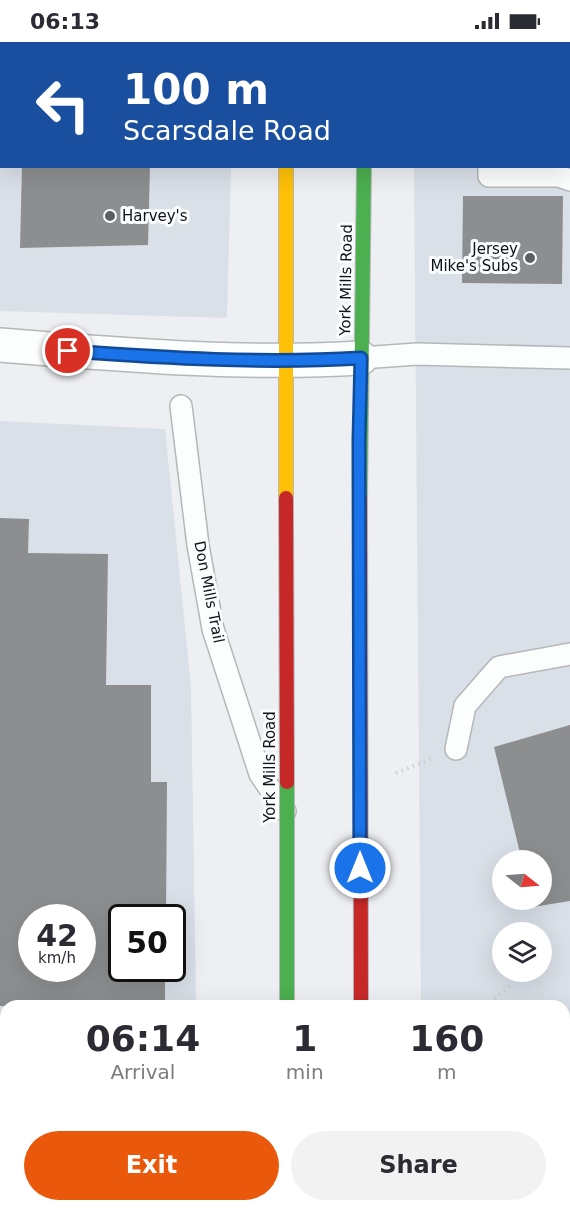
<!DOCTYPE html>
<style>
:root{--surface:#fff;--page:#f2f2f3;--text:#2b2b33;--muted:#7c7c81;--accent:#ea580c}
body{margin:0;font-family:"DejaVu Sans",sans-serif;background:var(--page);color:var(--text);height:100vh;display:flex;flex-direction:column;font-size:22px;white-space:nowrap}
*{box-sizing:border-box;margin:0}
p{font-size:20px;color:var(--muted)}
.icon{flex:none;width:33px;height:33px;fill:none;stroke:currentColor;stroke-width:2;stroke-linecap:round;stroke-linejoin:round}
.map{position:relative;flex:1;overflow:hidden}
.drawer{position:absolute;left:0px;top:958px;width:570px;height:212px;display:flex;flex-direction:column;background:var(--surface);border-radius:18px 18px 0 0;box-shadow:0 6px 24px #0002}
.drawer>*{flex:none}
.hud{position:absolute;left:0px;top:0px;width:570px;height:126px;box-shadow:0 6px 24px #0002;background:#1a4fa0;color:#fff;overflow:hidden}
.needle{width:39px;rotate:107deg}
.buttons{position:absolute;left:492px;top:808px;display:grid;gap:12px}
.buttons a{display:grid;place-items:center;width:60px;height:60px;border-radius:50%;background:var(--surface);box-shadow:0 6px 24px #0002;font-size:30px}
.speed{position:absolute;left:18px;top:862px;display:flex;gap:12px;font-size:30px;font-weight:700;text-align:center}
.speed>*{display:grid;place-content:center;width:78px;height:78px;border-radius:50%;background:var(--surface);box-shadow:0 6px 24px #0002;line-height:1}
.speed small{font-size:15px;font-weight:400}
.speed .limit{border:3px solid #111;border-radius:9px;background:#fff;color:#111}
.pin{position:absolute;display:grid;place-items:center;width:51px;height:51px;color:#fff;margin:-26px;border:3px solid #fff;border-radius:50%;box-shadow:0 2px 6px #0007}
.me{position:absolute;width:66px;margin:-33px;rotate:0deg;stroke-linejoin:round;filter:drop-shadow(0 0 4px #0008)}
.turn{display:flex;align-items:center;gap:21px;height:126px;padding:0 24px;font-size:27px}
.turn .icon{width:78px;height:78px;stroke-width:2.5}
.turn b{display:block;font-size:42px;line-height:51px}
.eta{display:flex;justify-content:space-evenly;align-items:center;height:102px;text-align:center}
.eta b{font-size:36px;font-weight:800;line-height:42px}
.primary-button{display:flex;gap:12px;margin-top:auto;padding:12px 24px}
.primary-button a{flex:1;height:69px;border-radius:36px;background:var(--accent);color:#fff;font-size:24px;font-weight:800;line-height:69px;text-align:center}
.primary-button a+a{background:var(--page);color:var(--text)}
.status{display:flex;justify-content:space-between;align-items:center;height:42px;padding:0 30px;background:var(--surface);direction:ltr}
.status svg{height:16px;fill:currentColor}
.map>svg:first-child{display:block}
.built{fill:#dae0e8;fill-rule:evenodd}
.building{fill:#8d8e90;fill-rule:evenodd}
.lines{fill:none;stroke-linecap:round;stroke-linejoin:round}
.lane-casing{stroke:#b5b7b9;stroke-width:24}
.street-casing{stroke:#b5b7b9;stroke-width:36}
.fast-casing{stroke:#b5b7b9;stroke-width:16}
.slow-casing{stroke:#b5b7b9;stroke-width:16}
.path{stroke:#cececf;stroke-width:4;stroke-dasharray:1.5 4.5;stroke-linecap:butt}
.lane{stroke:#fcfdfd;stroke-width:21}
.street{stroke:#fcfdfd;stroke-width:33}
.fast{stroke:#4caf50;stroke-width:14}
.slow{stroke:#ffc107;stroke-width:14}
.rail-casing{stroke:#d4d4d5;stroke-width:7}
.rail{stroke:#fafcfe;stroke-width:4.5;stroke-dasharray:14;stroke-linecap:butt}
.fast-bridge-casing{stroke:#b5b7b9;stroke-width:16;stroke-linecap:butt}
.jam-bridge-casing{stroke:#b5b7b9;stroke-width:16;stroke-linecap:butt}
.fast-bridge{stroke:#4caf50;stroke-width:14}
.jam-bridge{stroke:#c62828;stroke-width:14}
.route-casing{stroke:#114b97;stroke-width:15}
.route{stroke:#1a73e8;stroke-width:10}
.poi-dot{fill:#5d5f61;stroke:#fafcfe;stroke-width:2}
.labels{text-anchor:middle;stroke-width:6;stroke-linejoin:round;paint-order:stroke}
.poi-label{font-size:15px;fill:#101113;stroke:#fafcfe;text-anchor:start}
.street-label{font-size:15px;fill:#101113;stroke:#fafcfe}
</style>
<div class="status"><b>06:13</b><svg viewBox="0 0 49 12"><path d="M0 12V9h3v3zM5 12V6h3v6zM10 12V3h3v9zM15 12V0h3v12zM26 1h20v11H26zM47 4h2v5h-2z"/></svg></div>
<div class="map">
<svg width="570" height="1169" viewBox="0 0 570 1169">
<rect width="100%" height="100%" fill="#edeff2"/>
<g class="built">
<path d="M0,0H233L2,2V124L231,125L227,276L0,269Z"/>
<path d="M414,0H570V1010L564,1011V964H421L414,125L568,124V2ZM502,819H542V858H502ZM502,891H542V930H502Z"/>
<path d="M0,379L165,387L191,645L196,964H6V1107L0,1109ZM32,876H82V927H32ZM122,876H172V927H122Z"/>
</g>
<g class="building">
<path d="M22,124H150L148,203L20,206Z"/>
<path d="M463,154H563L562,242L462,241Z"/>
<path d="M0,476L29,477L28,511L108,512L106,643H151V740H167L166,876H122V927H165V964H0ZM32,876H82V927H32Z"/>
<path d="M570,683V859L533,865L532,858H542V819H522L494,705Z"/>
</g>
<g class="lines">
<g class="lane-casing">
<g id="lane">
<path d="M489,124V134H559L570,138"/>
<path d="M361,316L417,312L570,316"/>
<path d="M181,364L198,503L213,587L260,732L285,769"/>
<path d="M456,707L465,664L499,625L570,612"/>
</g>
</g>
<g class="street-casing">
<path id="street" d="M0,303C121,313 240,323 361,316"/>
</g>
<g class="fast-casing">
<g id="fast">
<path d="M364,0V2"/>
<path d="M360,457L364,124"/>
<path d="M287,1164V1169"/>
<path d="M360,1164V1169"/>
</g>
</g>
<g class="slow-casing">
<g id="slow">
<path d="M288,0V2"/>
<path d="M286,124V456"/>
</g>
</g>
<g class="path">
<path d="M396,731L431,717"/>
<path d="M485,964L512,942"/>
<path d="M564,1032L570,1030"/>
<path d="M0,1164L6,1163"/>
</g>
<use href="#lane" class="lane"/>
<use href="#street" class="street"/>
<use href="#fast" class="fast"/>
<use href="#slow" class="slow"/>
<g class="rail-casing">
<g id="rail">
<path d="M564,1141L570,1140"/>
<path d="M441,1169L463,1164"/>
</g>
</g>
<use href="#rail" class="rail"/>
<g class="fast-bridge-casing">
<path id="fast-bridge" d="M287,740V964"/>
</g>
<g class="jam-bridge-casing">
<g id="jam-bridge">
<path d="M286,456L287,740"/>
<path d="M360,457L361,964"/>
</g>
</g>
<use href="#fast-bridge" class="fast-bridge"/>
<use href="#jam-bridge" class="jam-bridge"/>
</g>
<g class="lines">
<g class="route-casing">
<path id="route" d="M68,309C167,316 263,322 361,316L359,398L360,826"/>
</g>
<use href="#route" class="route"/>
</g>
<g class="poi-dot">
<circle cx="110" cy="174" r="6"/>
<circle cx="530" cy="216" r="6"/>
</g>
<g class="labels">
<g class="poi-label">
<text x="122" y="179">Harvey's</text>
<text x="518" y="212" text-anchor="end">Jersey<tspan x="518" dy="17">Mike's Subs</tspan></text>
</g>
<g class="street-label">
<text transform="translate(346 238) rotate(-89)" y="5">York Mills Road</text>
<text transform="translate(209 550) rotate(79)" y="5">Don Mills Trail</text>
<text transform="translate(270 725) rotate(-90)" y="5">York Mills Road</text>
</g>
</g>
</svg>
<div class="buttons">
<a><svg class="needle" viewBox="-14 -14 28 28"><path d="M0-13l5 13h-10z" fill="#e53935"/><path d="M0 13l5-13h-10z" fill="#7c7c81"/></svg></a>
<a><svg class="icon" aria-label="layers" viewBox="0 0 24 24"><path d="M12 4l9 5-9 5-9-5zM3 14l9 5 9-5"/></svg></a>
</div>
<div class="speed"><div>42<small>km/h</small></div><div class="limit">50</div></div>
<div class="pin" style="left:68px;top:309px;background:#d93025"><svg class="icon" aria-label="arrive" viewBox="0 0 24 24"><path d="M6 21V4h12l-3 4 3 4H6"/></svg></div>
<svg class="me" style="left:360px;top:826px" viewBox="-20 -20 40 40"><circle r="17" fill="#1a73e8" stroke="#fff" stroke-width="3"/><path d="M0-11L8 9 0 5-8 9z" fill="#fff"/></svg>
<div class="hud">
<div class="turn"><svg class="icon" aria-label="left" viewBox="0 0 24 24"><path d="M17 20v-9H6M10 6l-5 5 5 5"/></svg><div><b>100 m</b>Scarsdale Road</div></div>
</div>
<section class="drawer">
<div class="eta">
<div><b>06:14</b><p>Arrival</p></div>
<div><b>1</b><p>min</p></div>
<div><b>160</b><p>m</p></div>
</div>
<div class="primary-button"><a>Exit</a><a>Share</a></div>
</section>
</div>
